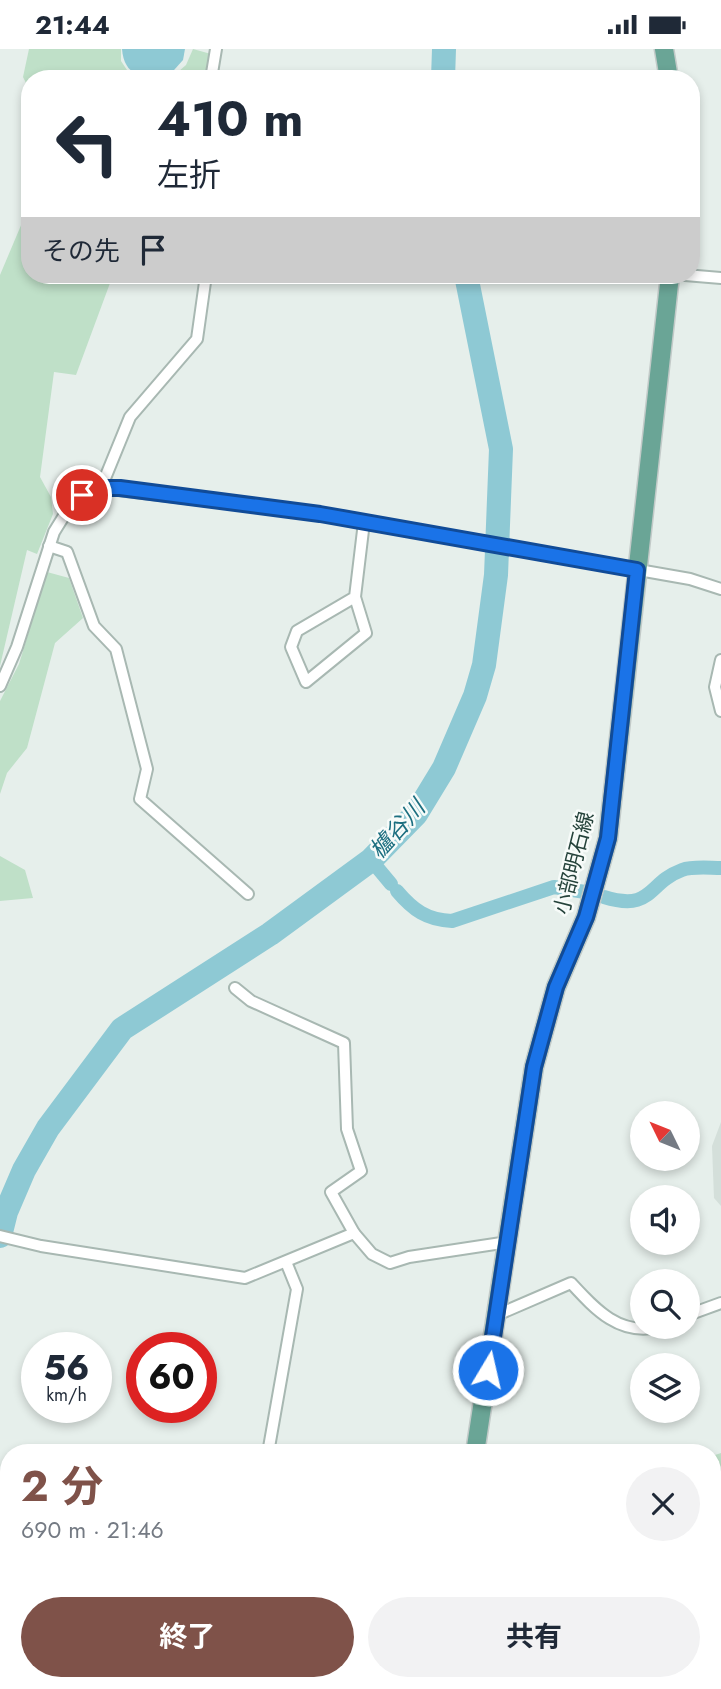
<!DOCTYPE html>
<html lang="ja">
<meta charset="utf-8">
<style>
:root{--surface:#fff;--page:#f2f2f3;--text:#1f2937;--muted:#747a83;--accent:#7f5249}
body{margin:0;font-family:Jost,"Noto Sans JP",sans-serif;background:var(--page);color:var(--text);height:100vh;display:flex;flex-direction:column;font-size:26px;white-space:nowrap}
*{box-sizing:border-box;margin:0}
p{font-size:23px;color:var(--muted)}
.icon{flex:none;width:38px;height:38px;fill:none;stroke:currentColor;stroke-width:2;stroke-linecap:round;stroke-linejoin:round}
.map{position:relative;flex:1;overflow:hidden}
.drawer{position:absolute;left:0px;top:1395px;width:721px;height:247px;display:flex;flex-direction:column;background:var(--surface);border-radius:28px 28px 0 0;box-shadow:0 4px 10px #0003}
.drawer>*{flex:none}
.top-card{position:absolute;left:21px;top:21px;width:679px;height:214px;border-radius:28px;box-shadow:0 4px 10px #0003;background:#fff;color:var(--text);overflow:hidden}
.needle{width:46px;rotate:313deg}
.tools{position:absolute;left:630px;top:1052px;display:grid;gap:14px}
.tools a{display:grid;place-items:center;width:70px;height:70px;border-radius:50%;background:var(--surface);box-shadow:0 4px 10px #0003;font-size:35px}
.speed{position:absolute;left:21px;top:1283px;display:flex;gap:14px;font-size:35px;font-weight:700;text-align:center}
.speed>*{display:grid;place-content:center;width:91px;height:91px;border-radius:50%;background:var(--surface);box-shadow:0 4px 10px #0003;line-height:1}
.speed small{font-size:18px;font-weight:400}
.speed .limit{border:10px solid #d22;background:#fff;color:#111}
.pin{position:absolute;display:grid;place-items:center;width:60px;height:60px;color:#fff;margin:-30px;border:4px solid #fff;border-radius:50%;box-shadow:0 2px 7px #0007}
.me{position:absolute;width:77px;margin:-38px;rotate:9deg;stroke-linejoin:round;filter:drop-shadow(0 0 5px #0008)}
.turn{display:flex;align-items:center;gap:24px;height:147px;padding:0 21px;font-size:32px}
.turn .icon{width:91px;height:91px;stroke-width:2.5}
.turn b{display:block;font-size:49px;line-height:60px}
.then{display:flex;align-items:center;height:66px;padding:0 21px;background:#0003;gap:14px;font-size:26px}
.round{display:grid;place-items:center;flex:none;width:74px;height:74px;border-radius:37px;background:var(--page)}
.head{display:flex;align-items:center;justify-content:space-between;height:119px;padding:0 21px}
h1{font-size:42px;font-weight:700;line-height:52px;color:var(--accent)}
.button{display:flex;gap:14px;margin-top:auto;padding:14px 21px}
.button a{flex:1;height:80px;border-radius:42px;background:var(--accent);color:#fff;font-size:28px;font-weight:700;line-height:80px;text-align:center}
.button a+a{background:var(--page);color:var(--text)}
.status{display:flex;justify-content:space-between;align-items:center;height:49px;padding:0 35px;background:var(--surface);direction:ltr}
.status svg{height:19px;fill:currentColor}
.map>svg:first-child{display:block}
.built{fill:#d4dfda}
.green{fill:#bfe0c8}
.water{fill:#8ec9d4}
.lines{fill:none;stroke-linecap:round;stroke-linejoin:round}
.canal{stroke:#8ec9d4;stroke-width:14}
.river{stroke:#8ec9d4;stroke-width:24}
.minor-casing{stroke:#a8b8b2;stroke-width:14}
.primary-casing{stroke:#c2cac8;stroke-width:21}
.minor{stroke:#fff;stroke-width:10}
.primary{stroke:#6aa596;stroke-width:18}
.route-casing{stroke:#114b97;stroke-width:18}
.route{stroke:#1a73e8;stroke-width:12}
.labels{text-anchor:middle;stroke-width:5;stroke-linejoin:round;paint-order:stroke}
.street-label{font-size:21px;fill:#24423a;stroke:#f7fbf9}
.water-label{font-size:23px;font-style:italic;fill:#1c6f80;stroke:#f7fbf9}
</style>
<div class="status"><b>21:44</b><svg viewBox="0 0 49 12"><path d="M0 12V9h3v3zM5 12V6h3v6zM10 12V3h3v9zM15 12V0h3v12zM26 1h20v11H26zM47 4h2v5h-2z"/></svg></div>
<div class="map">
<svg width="721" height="1640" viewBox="0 0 721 1640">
<rect width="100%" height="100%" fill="#e6efeb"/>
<path class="built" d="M721,1073V1157L714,1149L712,1097Z"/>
<g class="green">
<path d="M29,0H121V12L133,30H30V42L23,28Z"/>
<path d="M193,0L211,5L207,30H170L186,16Z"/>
<path d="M30,155V226H113L76,326L54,323L40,428L51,448L53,465L37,505L27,501L0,617V226Z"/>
<path d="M47,523L69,529L83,569L55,594L27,699L7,724L0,745V652L19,615Z"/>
<path d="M0,807L25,821L33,849L0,852Z"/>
<path d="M721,1404V1608L712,1611V1407Z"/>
</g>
<path class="water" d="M122,0H185L183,11L166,30C143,30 124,27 122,0Z"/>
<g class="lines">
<g class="canal">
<path d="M371,811L391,835"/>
<path d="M397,842C413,861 427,871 452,872L554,838L585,843"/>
<path d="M604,848C653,863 647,834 682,821C693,817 709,819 721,819"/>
</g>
<g class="river">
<path d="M443,30L444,0"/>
<path d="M0,1187L6,1163L24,1121L48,1079L122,980L270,885L371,811L416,765L444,719L475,647L484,616L496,526L501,400L466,226"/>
</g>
<g class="minor-casing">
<g id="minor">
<path d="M211,30L216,0"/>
<path d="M685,226L721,229"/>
<path d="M101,439L130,368L197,290L206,226"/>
<path d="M49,497L67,503L94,577L116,600L147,720L140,750L248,845"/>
<path d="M355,548L297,582L291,598L306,633L366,584L355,548L364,473"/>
<path d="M721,611L715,638L721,662"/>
<path d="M0,637L17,598L54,483L67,462L82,446L101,439L320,465L690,530L721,540"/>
<path d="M235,939L251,952L344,994L347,1080L361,1122L331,1143L354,1184"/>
<path d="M0,1187L41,1197L245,1229L354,1184L372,1205L390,1214L409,1208L508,1193"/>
<path d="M497,1266L571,1234C595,1260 619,1287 658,1278"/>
<path d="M688,1266L721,1254"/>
<path d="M268,1404L297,1240L286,1213"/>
<path d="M6,1545H9"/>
<path d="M626,1633L648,1640"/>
<path d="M227,1640L228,1633"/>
</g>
</g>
<g class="primary-casing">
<g id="primary">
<path d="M664,0L669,30"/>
<path d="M475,1404L534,1018L556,938L586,868L608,789L670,226"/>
<path d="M440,1640L441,1633"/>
</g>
</g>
<use href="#minor" class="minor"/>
<use href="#primary" class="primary"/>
</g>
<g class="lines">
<g class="route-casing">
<path id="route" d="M82,446L101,439H120L320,465L637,521L608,789L586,868L556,938L534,1018L488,1321"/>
</g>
<use href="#route" class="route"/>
</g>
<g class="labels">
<g class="street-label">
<text transform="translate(574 814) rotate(-76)" y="7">小部明石線</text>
</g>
<g class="water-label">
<text transform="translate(397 780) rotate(-48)" y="8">櫨谷川</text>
</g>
</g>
</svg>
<div class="tools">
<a><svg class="needle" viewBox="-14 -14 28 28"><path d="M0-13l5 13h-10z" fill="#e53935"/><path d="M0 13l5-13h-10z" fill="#747a83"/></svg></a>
<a><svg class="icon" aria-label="sound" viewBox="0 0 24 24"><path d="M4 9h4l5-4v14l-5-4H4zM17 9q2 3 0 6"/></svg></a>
<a><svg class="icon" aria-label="search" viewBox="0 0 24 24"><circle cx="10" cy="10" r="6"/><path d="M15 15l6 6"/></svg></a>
<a><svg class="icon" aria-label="layers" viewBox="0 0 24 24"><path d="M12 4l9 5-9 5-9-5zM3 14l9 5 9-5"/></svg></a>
</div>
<div class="speed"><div>56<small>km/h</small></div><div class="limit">60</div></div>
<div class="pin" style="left:82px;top:446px;background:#d93025"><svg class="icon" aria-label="arrive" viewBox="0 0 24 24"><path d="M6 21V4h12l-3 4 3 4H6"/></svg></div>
<svg class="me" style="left:488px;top:1321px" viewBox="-20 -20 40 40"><circle r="17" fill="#1a73e8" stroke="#fff" stroke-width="3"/><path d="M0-11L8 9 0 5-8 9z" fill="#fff"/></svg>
<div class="top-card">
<div class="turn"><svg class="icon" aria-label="left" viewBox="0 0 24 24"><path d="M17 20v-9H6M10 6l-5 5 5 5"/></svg><div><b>410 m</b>左折</div></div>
<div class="then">その先<svg class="icon" aria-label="arrive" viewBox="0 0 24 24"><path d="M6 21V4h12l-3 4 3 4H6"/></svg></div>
</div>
<section class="drawer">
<div class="head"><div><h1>2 分</h1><p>690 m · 21:46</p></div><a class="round"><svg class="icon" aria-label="close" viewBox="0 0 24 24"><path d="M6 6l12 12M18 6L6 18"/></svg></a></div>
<div class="button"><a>終了</a><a>共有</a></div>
</section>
</div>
